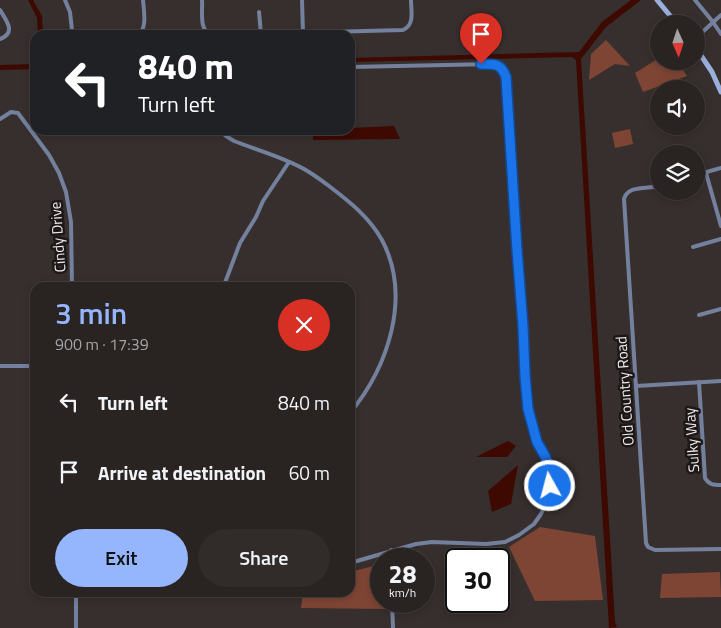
<!DOCTYPE html>
<meta charset="utf-8">
<style>
:root{--surface:#292322;--page:#312b2a;--text:#f1f3f6;--muted:#a5a4a5;--line:#454040;--accent:#95b6fd}
body{margin:0;font-family:"Titillium Web",sans-serif;background:var(--page);color:var(--text);height:100vh;display:flex;flex-direction:column;font-size:19px;white-space:nowrap}
*{box-sizing:border-box;margin:0}
p{font-size:16px;color:var(--muted)}
.icon{flex:none;width:28px;height:28px;fill:none;stroke:currentColor;stroke-width:2;stroke-linecap:round;stroke-linejoin:round}
.map{position:relative;flex:1;overflow:hidden}
.panel{position:absolute;left:30px;top:282px;width:325px;height:315px;display:flex;flex-direction:column;background:var(--surface);border-radius:15px;box-shadow:0 2px 8px #0003,0 0 0 1px var(--line)}
.panel>*{flex:none}
.banner{position:absolute;left:30px;top:30px;width:325px;height:105px;border-radius:15px;box-shadow:0 2px 8px #0003,0 0 0 1px var(--line);background:#202124;color:#fff;overflow:hidden}
.needle{width:32px;rotate:177deg}
.buttons{position:absolute;left:650px;top:15px;display:grid;gap:10px}
.buttons a{display:grid;place-items:center;width:55px;height:55px;border-radius:50%;background:var(--surface);box-shadow:0 2px 8px #0003,0 0 0 1px var(--line);font-size:25px}
.speed{position:absolute;left:370px;top:548px;display:flex;gap:10px;font-size:25px;font-weight:700;text-align:center}
.speed>*{display:grid;place-content:center;width:65px;height:65px;border-radius:50%;background:var(--surface);box-shadow:0 2px 8px #0003,0 0 0 1px var(--line);line-height:1}
.speed small{font-size:12px;font-weight:400}
.speed .limit{border:2px solid #111;border-radius:8px;background:#fff;color:#111}
.pin{position:absolute;display:grid;place-items:center;width:42px;height:42px;color:#fff;margin:-51px -21px;border-radius:50% 50% 50% 0;rotate:-45deg;box-shadow:0 0 5px #0007}
.pin .icon{rotate:45deg}
.me{position:absolute;width:55px;margin:-28px;rotate:353deg;stroke-linejoin:round;filter:drop-shadow(0 0 4px #0008)}
.turn{display:flex;align-items:center;gap:18px;height:105px;padding:0 25px;font-size:22px}
.turn .icon{width:65px;height:65px;stroke-width:2.5}
.turn b{display:block;font-size:35px;line-height:42px}
.round{display:grid;place-items:center;flex:none;width:52px;height:52px;border-radius:26px;background:var(--page)}
.summary{display:flex;align-items:center;justify-content:space-between;height:85px;padding:0 25px}
h1{font-size:30px;font-weight:600;line-height:38px;color:var(--accent)}
.button{display:flex;gap:10px;margin-top:auto;padding:10px 25px}
.button a{flex:1;height:58px;border-radius:30px;background:var(--accent);color:#111;font-size:20px;font-weight:600;line-height:58px;text-align:center}
.button a+a{background:var(--page);color:var(--text)}
ul{padding:0;list-style:none}
li{display:flex;align-items:center;gap:15px;height:70px;padding:0 25px}
li div{flex:1}
li b{display:block;font-size:19px}
li em{font-style:normal}
.map>svg:first-child{display:block}
.green{fill:#7e4534}
.water{fill:#3d0900}
.lines{fill:none;stroke-linecap:round;stroke-linejoin:round}
.street{stroke:#74819e;stroke-width:4}
.secondary{stroke:#99afdc;stroke-width:5}
.route-casing{stroke:#114b97;stroke-width:12}
.route{stroke:#1a73e8;stroke-width:9}
.labels{text-anchor:middle;stroke-width:5;stroke-linejoin:round;paint-order:stroke}
.street-label{font-size:15px;fill:#f0eae9;stroke:#1c1817}
</style>
<div class="map">
<svg width="721" height="628" viewBox="0 0 721 628">
<rect width="100%" height="100%" fill="#372f2d"/>
<g class="green">
<path d="M606,40L630,66L615,64L589,80L591,54Z"/>
<path d="M659,58V61H677L687,76L643,92L635,73Z"/>
<path d="M630,129L633,144L615,148L612,133Z"/>
<path d="M540,527L595,536L603,600L535,601L509,547Z"/>
<path d="M381,564V601H387V609L301,608L303,593L350,592V572Z"/>
<path d="M720,572L721,597L660,598L662,574Z"/>
</g>
<g class="water">
<path d="M28,0H33L42,16L43,35H38L37,18Z"/>
<path d="M631,0H641L606,27L581,59L615,622L617,627L609,628L576,60L572,57L350,62V58L579,52L602,22Z"/>
<path d="M35,64V69L0,70V65Z"/>
<path d="M394,126L400,139L313,140V130H350V128Z"/>
<path d="M508,441L516,446L507,457H476Z"/>
<path d="M518,465L511,504L492,512L488,491Z"/>
</g>
<g class="lines">
<g class="street">
<path d="M65,0L70,12L72,30L75,35"/>
<path d="M202,0C203,12 198,32 213,35L403,30C415,25 411,11 411,0"/>
<path d="M302,0L303,33"/>
<path d="M695,0L713,22L721,34"/>
<path d="M0,10C6,20 17,33 0,39"/>
<path d="M259,12L261,34"/>
<path d="M139,35C147,27 144,11 143,0"/>
<path d="M696,38L721,15"/>
<path d="M350,67L493,64L500,67L506,75L523,326L525,376L528,409L537,442L545,456L549,472L550,486L548,499L541,514L534,524L519,535L505,542L486,544L432,542L416,544L350,563"/>
<path d="M0,119L11,112L18,113L49,155L59,173L66,192L71,222L72,288"/>
<path d="M219,130L226,136L234,141C257,150 283,157 304,169C313,174 321,180 329,186C350,202 369,217 382,240C412,297 388,367 350,413"/>
<path d="M706,173L721,226"/>
<path d="M696,175L721,168"/>
<path d="M659,186C647,189 628,185 624,199L646,543L648,547L655,550L721,549"/>
<path d="M693,247L721,239"/>
<path d="M223,288L240,243L256,217L263,201L289,162"/>
<path d="M699,315L721,309"/>
<path d="M0,366H35"/>
<path d="M699,382L705,478C709,485 714,485 721,485"/>
<path d="M636,386L721,381"/>
<path d="M391,550V559"/>
<path d="M76,592V628"/>
<path d="M392,601L393,628"/>
</g>
<g class="secondary">
<path d="M657,0L677,24"/>
<path d="M696,48L712,72L721,92"/>
</g>
</g>
<g class="lines">
<g class="route-casing">
<path id="route" d="M481,64C494,64 501,63 506,77L517,250L523,326L525,376L528,409L537,442L545,456L548,464L549,472L550,486"/>
</g>
<use href="#route" class="route"/>
</g>
<g class="labels">
<g class="street-label">
<text transform="translate(58 237) rotate(-94)" y="5">Cindy Drive</text>
<text transform="translate(625 391) rotate(-94)" y="5">Old Country Road</text>
<text transform="translate(692 440) rotate(-94)" y="5">Sulky Way</text>
</g>
</g>
</svg>
<div class="buttons">
<a><svg class="needle" viewBox="-14 -14 28 28"><path d="M0-13l5 13h-10z" fill="#e53935"/><path d="M0 13l5-13h-10z" fill="#a5a4a5"/></svg></a>
<a><svg class="icon" aria-label="sound" viewBox="0 0 24 24"><path d="M4 9h4l5-4v14l-5-4H4zM17 9q2 3 0 6"/></svg></a>
<a><svg class="icon" aria-label="layers" viewBox="0 0 24 24"><path d="M12 4l9 5-9 5-9-5zM3 14l9 5 9-5"/></svg></a>
</div>
<div class="speed"><div>28<small>km/h</small></div><div class="limit">30</div></div>
<div class="pin" style="left:481px;top:64px;background:#d93025"><svg class="icon" aria-label="arrive" viewBox="0 0 24 24"><path d="M6 21V4h12l-3 4 3 4H6"/></svg></div>
<svg class="me" style="left:550px;top:486px" viewBox="-20 -20 40 40"><circle r="17" fill="#1a73e8" stroke="#fff" stroke-width="3"/><path d="M0-11L8 9 0 5-8 9z" fill="#fff"/></svg>
<div class="banner">
<div class="turn"><svg class="icon" aria-label="left" viewBox="0 0 24 24"><path d="M17 20v-9H6M10 6l-5 5 5 5"/></svg><div><b>840 m</b>Turn left</div></div>
</div>
<section class="panel">
<div class="summary"><div><h1>3 min</h1><p>900 m · 17:39</p></div><a class="round" style="background:#d93025;color:#fff"><svg class="icon" aria-label="close" viewBox="0 0 24 24"><path d="M6 6l12 12M18 6L6 18"/></svg></a></div>
<ul>
<li><svg class="icon" aria-label="left" viewBox="0 0 24 24"><path d="M17 20v-9H6M10 6l-5 5 5 5"/></svg><div><b>Turn left</b></div><em>840 m</em></li>
<li><svg class="icon" aria-label="arrive" viewBox="0 0 24 24"><path d="M6 21V4h12l-3 4 3 4H6"/></svg><div><b>Arrive at destination</b></div><em>60 m</em></li>
</ul>
<div class="button"><a>Exit</a><a>Share</a></div>
</section>
</div>
